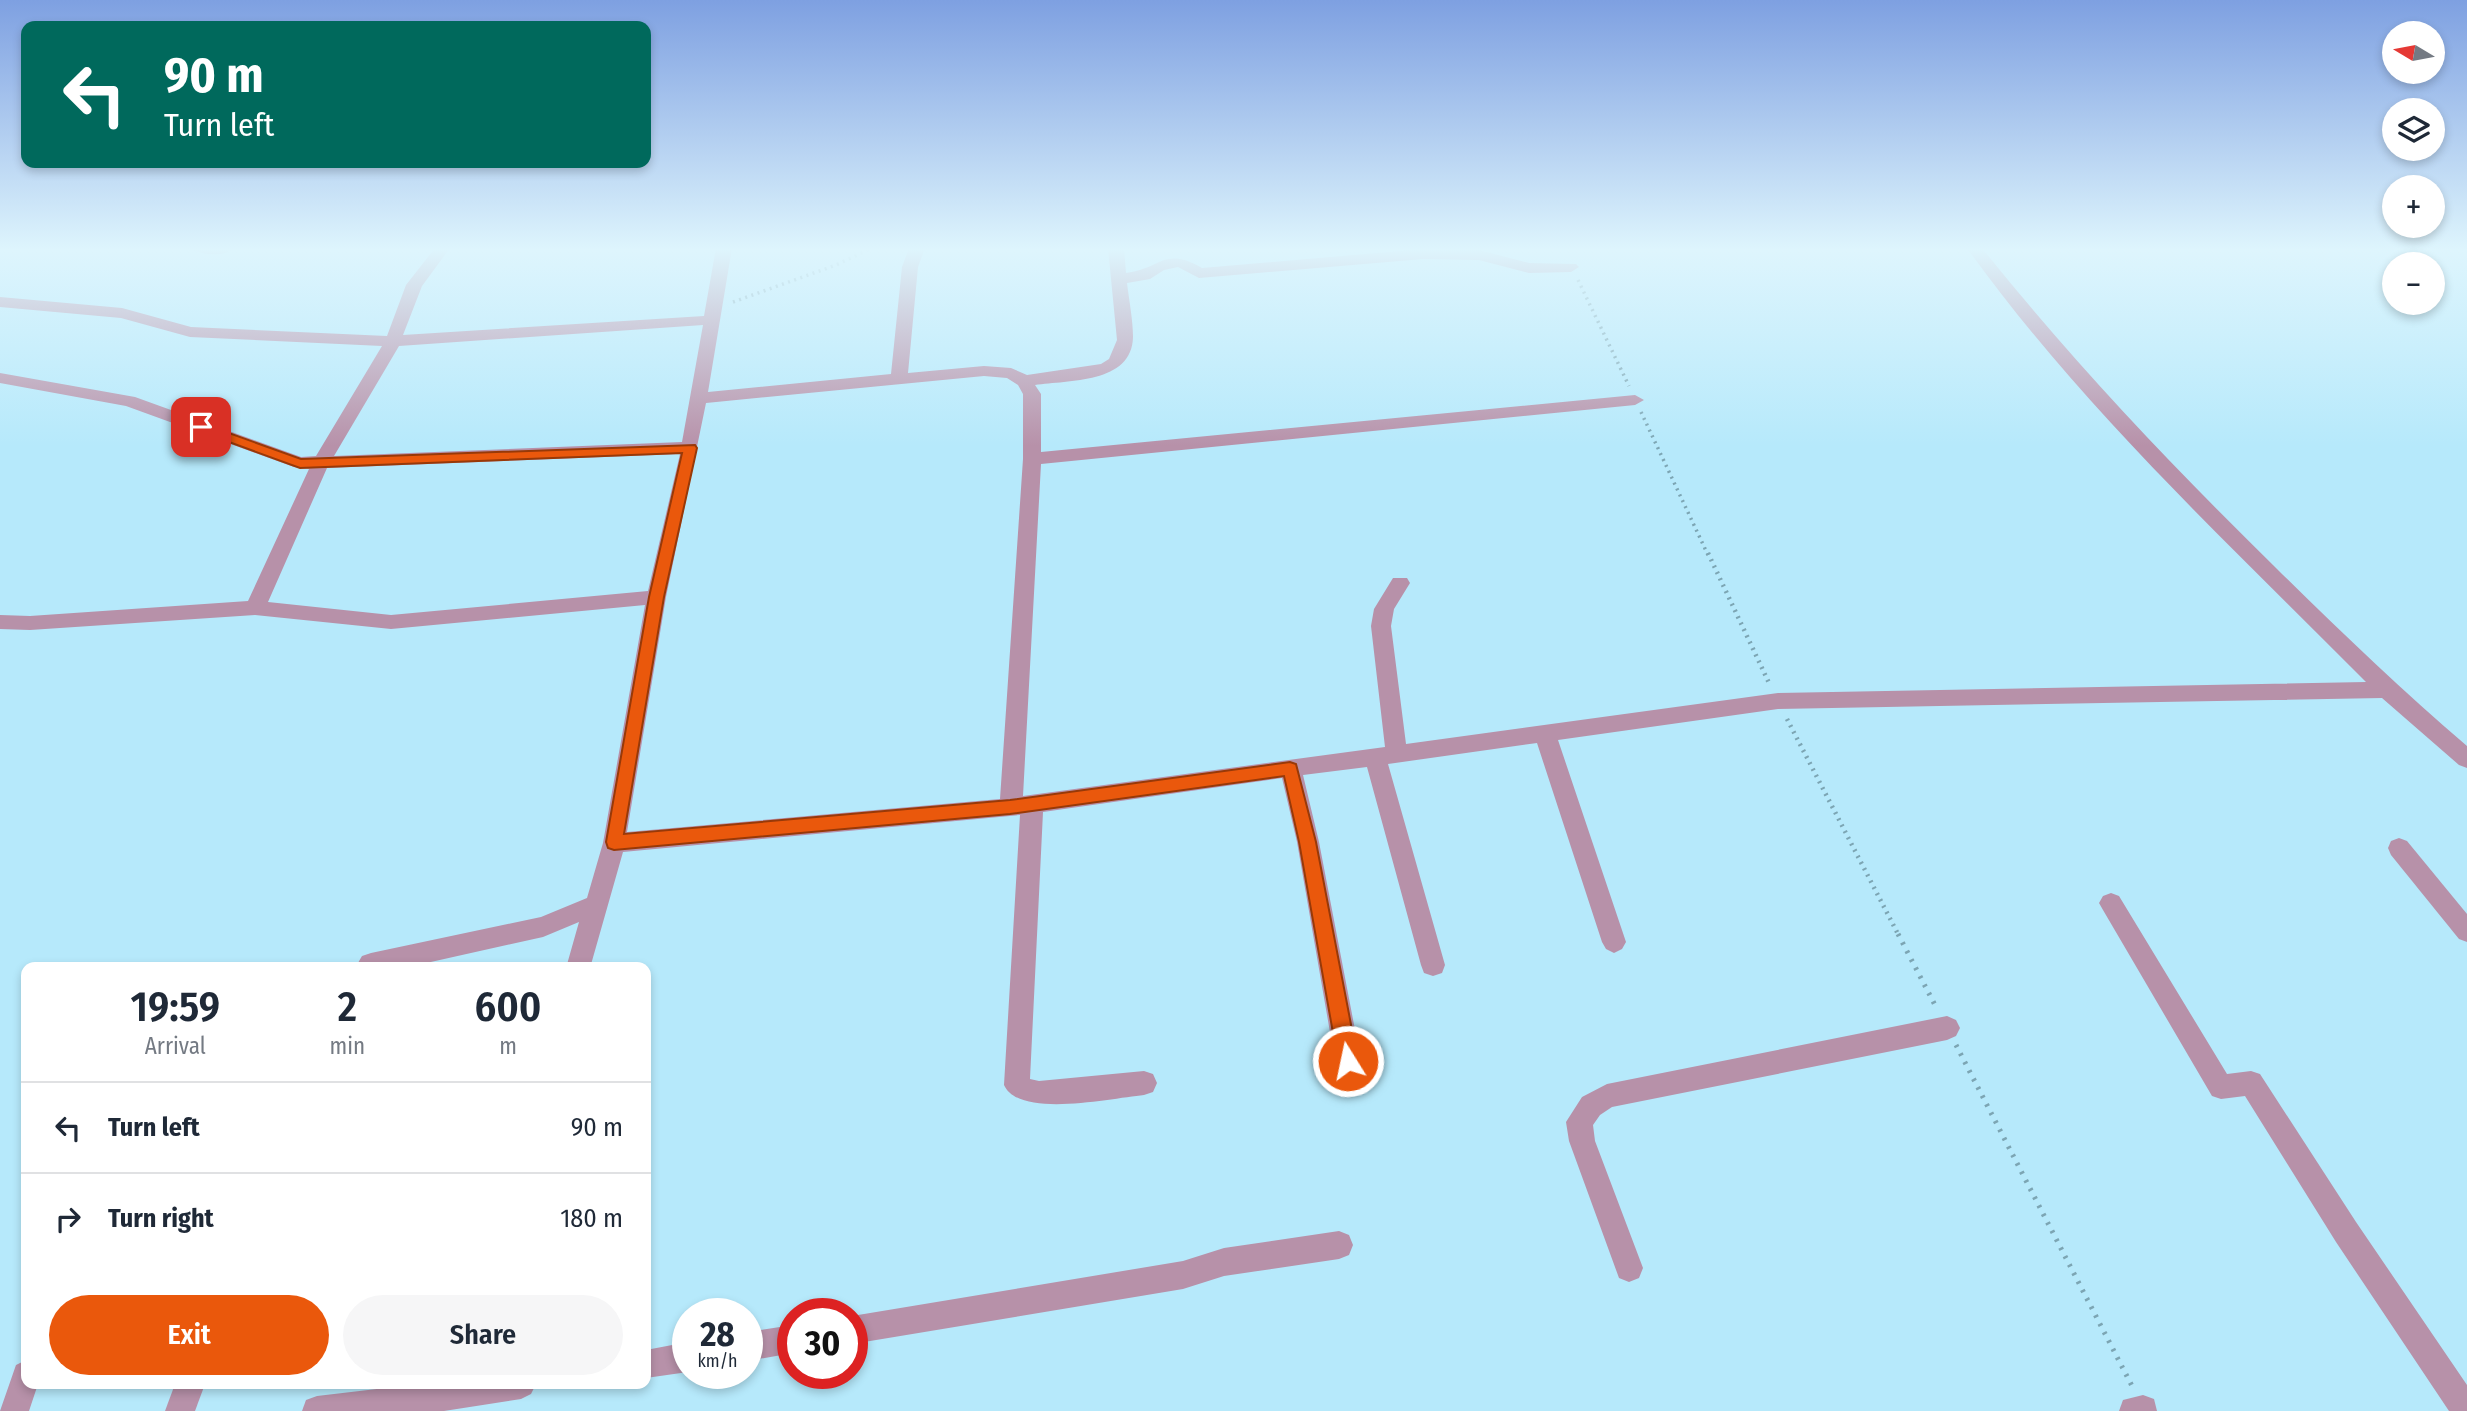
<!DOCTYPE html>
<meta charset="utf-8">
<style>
:root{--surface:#fff;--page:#f6f6f7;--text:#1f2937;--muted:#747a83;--line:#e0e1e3;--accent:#ea580c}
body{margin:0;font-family:"Fira Sans Condensed",sans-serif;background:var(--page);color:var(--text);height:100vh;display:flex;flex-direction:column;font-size:26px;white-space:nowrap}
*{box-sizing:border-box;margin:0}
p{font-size:23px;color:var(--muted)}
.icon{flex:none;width:38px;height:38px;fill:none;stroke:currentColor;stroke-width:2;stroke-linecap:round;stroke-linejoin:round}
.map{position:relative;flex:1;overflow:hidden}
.sheet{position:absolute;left:21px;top:962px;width:630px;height:427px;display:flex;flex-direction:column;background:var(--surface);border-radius:14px;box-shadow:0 4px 10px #0003}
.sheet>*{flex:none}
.hud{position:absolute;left:21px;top:21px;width:630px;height:147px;border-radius:14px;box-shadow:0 4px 10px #0003;background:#00695c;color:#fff;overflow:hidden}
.needle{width:46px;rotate:280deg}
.fabs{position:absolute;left:2382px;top:21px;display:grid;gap:14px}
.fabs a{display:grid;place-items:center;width:63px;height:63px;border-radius:50%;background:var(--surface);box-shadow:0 4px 10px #0003;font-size:35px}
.speed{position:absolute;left:672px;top:1298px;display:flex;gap:14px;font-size:35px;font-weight:700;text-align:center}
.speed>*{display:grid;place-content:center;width:91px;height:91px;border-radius:50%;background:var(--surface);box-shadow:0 4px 10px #0003;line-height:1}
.speed small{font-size:18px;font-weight:400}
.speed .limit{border:10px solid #d22;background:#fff;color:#111}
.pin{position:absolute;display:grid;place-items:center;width:60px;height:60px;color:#fff;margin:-30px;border-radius:14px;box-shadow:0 4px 10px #0006}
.me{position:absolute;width:77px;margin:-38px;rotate:350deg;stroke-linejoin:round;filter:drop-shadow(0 0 5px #0008)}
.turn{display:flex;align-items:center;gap:24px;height:147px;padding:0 28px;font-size:32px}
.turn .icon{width:91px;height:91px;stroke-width:2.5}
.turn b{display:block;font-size:49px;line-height:60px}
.eta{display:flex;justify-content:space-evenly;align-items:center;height:119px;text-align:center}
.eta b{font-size:42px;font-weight:600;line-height:49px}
.action{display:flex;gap:14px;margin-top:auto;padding:14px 28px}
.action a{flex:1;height:80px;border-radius:42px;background:var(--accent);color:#fff;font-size:28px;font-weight:600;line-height:80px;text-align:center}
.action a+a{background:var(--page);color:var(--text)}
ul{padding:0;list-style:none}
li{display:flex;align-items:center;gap:21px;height:91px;padding:0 28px;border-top:2px solid var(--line)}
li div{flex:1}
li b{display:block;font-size:26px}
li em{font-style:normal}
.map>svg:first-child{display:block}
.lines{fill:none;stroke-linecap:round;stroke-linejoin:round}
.path-far2{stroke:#7ca5b3;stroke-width:3.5;stroke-dasharray:2 4.5;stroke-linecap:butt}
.path-far1{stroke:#7ca5b3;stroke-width:4.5;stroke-dasharray:2 5;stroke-linecap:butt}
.path{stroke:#7ca5b3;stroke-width:5;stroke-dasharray:2.5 7;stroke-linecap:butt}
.minor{fill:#b791a9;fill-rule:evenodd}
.route{fill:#ea580c;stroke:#983908;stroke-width:2}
</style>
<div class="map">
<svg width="2467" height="1411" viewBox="0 0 2467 1411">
<rect width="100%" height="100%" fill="#b6e9fb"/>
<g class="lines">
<g class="path-far2">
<path d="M1578,280L1629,386"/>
<path d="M733,302L836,265L872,248"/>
<path d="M1641,412L1708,555"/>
</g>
<g class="path-far1">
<path d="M1708,553L1769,683"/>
<path d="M1787,719L1899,936"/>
</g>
<g class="path">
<path d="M1898,934L1936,1007"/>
<path d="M1956,1045L2132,1386"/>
</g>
<g class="minor">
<path d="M191,248H230L231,250C222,257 200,255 191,248Z"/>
<path d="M435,248H450L422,286L403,335L704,316L716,248H732L708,392L891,374L902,267L909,248H925L918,267L908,373L984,366L1011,368L1027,375L1101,364L1109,359L1117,340L1108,248H1124L1126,273C1161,269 1164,246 1202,268L1423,249L1479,250L1529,263L1576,264L1579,267L1571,272L1529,273L1479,260L1423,259L1199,278L1178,267L1164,270L1150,279L1127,283C1129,300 1133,320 1133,337C1132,384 1068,380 1035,385L1041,394V452L1635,395L1644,400L1635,405L1041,464L1023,796L1385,747L1371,626L1374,609L1393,578H1407L1410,583L1394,609L1391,626L1406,744L1778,693L2366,682C2229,544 2081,407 1967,248H1982C2073,362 2173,467 2277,569C2339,630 2401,690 2467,746V768L2459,765L2382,698L1778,709L1558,740L1626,942L1622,949L1614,953L1606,949L1602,942L1537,743L1388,764L1445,965L1442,973L1433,976L1424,973L1421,965L1367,767L1303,775L1319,842L1361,1061L1357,1069L1348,1073L1339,1069L1335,1061L1297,842L1282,778L1043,812L1030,1079L1039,1081L1144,1071L1153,1074L1157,1083L1153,1092L1144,1095C1112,1098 1019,1119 1004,1085L1020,815L623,852L590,968H566L579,922L543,937L404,968H355L362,956L371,953L541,917L587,898L603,843L645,605L391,629L255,615L30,630L0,629V615L30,616L248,601L309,469L294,467L126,406L0,383V373L135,397L301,457L316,456L382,346L190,337L121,318L0,307V297L122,308L191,327L387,336L406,285ZM703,325L682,442L334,456L399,346ZM984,376L1007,378L1018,385L1023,394V459L1000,799L627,832L666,597L706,403ZM680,454L648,591L391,615L268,602L327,468Z"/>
<path d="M2399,838L2407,841L2467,914V942L2459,939L2391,855L2388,848L2391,841Z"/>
<path d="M2111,893L2119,896L2227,1074L2251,1071L2260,1074L2356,1222L2467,1385V1411H2449L2336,1242L2245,1096L2221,1099L2212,1096L2103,910L2099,903L2103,896Z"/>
<path d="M1947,1016L1956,1020L1960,1028L1956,1036L1947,1040L1612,1107L1600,1115L1593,1125L1595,1141L1643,1268L1639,1278L1629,1282L1619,1278L1569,1141L1566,1122L1582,1097L1607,1084Z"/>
<path d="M1339,1231L1349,1235L1353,1245L1349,1255L1339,1259L1224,1276L1183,1289L852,1344V1316L1183,1261L1224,1248Z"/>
<path d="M793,1325V1353L747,1361V1332Z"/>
<path d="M688,1342V1372L646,1378V1350Z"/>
<path d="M26,1360V1384H38L29,1411H0L16,1365Z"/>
<path d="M175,1384H205L195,1411H165Z"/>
<path d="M419,1384H536L531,1394L521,1399L444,1411H302L306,1400L317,1396Z"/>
<path d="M2143,1395L2154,1399L2157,1411H2119L2123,1400Z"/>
</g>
</g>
<linearGradient id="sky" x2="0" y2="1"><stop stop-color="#7ea0e1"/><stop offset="0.56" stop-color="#def5fd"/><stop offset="1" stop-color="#def5fd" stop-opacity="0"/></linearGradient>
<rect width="2467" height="446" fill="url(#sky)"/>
<path class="route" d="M201,423L301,459L695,445L697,448L664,597L624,834L1010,800L1290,762L1296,764L1316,842L1358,1061L1355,1067L1348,1070L1341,1067L1338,1061L1299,842L1284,776L1010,814L614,850L608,848L606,842L649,597L682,453L300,468L196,430L194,427Z"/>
</svg>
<div class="fabs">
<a><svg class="needle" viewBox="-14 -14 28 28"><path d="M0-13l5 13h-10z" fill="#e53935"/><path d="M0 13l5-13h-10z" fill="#747a83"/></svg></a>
<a><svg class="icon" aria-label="layers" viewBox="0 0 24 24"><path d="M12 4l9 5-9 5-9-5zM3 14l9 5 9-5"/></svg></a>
<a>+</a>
<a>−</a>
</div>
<div class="speed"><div>28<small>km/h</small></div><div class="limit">30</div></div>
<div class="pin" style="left:201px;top:427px;background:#d93025"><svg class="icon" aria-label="arrive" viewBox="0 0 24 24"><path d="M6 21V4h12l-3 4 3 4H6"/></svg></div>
<svg class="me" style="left:1348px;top:1061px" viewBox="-20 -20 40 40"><circle r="17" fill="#ea580c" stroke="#fff" stroke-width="3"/><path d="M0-11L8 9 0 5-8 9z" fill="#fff"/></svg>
<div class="hud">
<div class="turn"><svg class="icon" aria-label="left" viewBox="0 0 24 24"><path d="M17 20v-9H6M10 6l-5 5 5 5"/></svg><div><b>90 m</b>Turn left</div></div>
</div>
<section class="sheet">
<div class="eta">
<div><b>19:59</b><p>Arrival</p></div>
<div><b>2</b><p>min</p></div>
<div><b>600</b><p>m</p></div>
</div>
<ul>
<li><svg class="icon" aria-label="left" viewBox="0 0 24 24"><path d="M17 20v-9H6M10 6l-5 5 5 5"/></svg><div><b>Turn left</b></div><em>90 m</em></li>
<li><svg class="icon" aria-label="right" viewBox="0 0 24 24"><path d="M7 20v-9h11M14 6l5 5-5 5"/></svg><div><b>Turn right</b></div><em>180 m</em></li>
</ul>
<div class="action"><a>Exit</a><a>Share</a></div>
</section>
</div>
